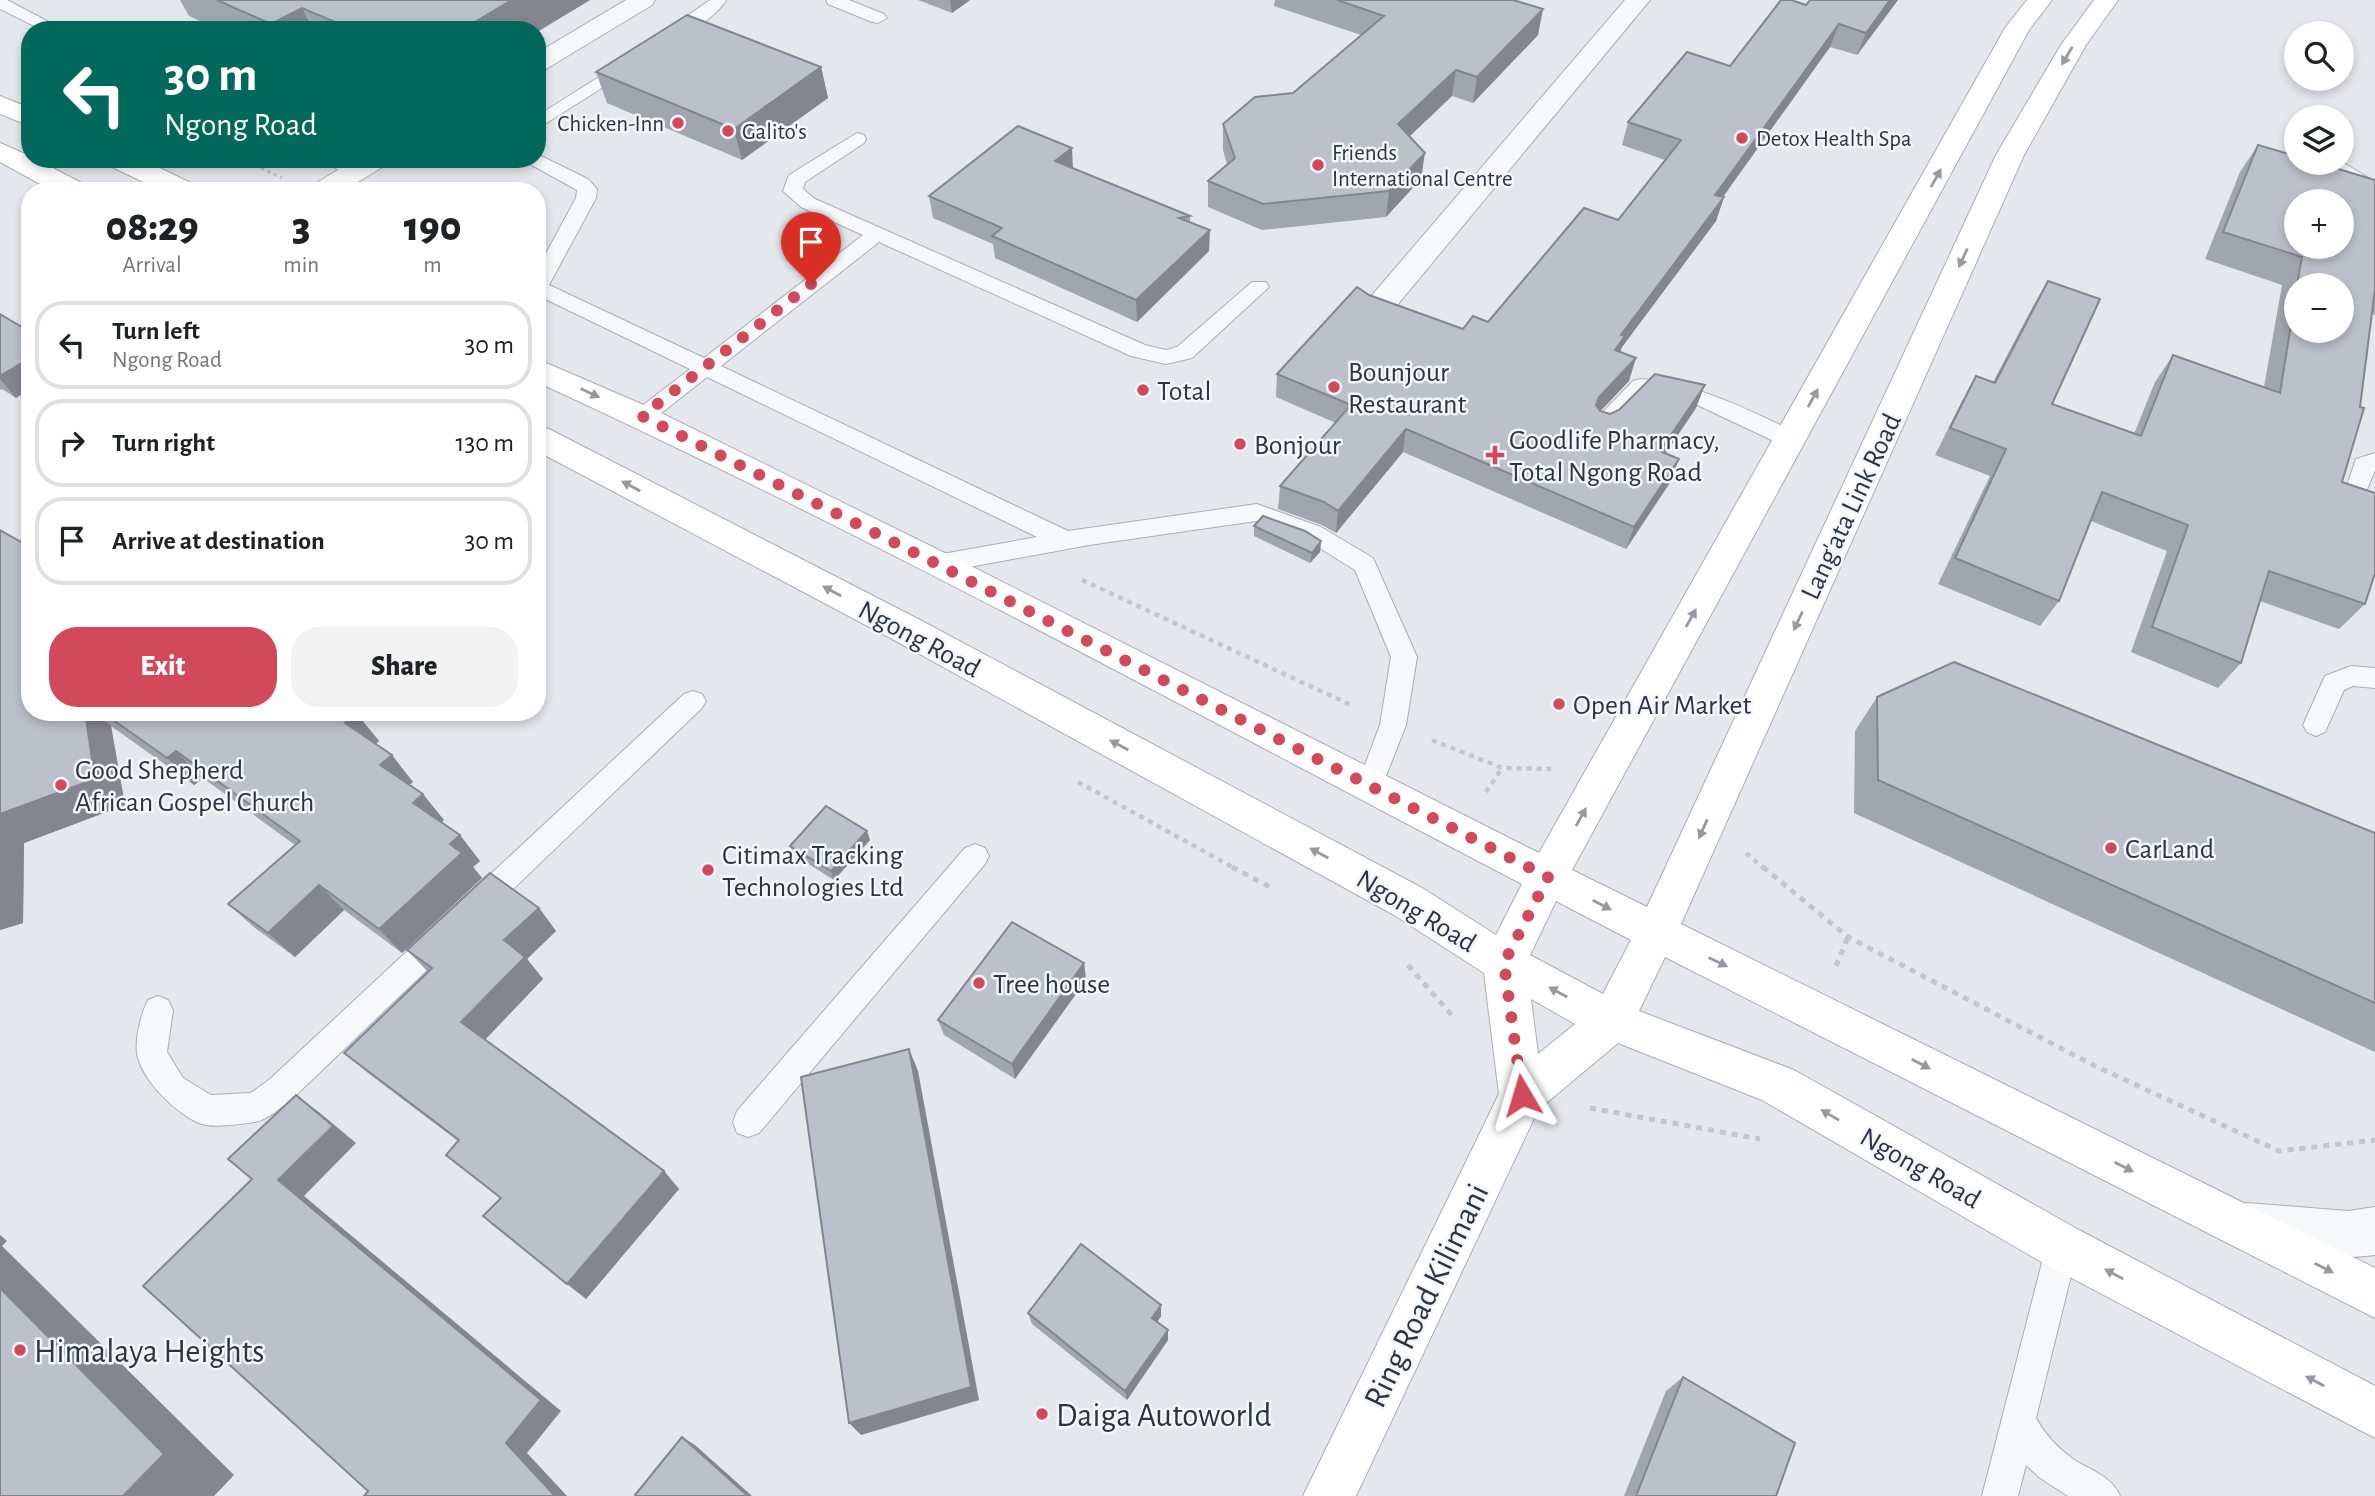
<!DOCTYPE html>
<meta charset="utf-8">
<style>
:root{--surface:#fff;--page:#f2f2f2;--text:#202124;--muted:#757577;--line:#e0e0e0;--accent:#d1495b}
body{margin:0;font-family:"Alegreya Sans",sans-serif;background:var(--page);color:var(--text);height:100vh;display:flex;flex-direction:column;font-size:26px;white-space:nowrap}
*{box-sizing:border-box;margin:0}
p{font-size:23px;color:var(--muted)}
.icon{flex:none;width:38px;height:38px;fill:none;stroke:currentColor;stroke-width:2;stroke-linecap:round;stroke-linejoin:round}
.map{position:relative;flex:1;overflow:hidden}
.sheet{position:absolute;left:21px;top:182px;width:525px;height:539px;display:flex;flex-direction:column;background:var(--surface);border-radius:28px;box-shadow:0 4px 10px #0003}
.sheet>*{flex:none}
.guide{position:absolute;left:21px;top:21px;width:525px;height:147px;border-radius:28px;box-shadow:0 4px 10px #0003;background:#00695c;color:#fff;overflow:hidden}
.buttons{position:absolute;left:2284px;top:21px;display:grid;gap:14px}
.buttons a{display:grid;place-items:center;width:70px;height:70px;border-radius:50%;background:var(--surface);box-shadow:0 4px 10px #0003;font-size:35px}
.pin{position:absolute;display:grid;place-items:center;width:60px;height:60px;color:#fff;margin:-72px -30px;border-radius:50% 50% 50% 0;rotate:-45deg;box-shadow:0 0 7px #0007}
.pin .icon{rotate:45deg}
.me{position:absolute;width:77px;margin:-38px;rotate:353deg;stroke-linejoin:round;filter:drop-shadow(0 0 5px #0008)}
.turn{display:flex;align-items:center;gap:24px;height:147px;padding:0 28px;font-size:32px}
.turn .icon{width:91px;height:91px;stroke-width:2.5}
.turn b{display:block;font-size:49px;line-height:60px}
.eta{display:flex;justify-content:space-evenly;align-items:center;height:119px;text-align:center}
.eta b{font-size:42px;font-weight:800;line-height:49px}
.cta{display:flex;gap:14px;margin-top:auto;padding:14px 28px}
.cta a{flex:1;height:80px;border-radius:28px;background:var(--accent);color:#fff;font-size:28px;font-weight:800;line-height:80px;text-align:center}
.cta a+a{background:var(--page);color:var(--text)}
ul{padding:0;list-style:none}
li{display:flex;align-items:center;gap:21px;height:88px;margin:0 14px 10px;padding:0 14px;border:4px solid var(--line);border-radius:28px}
li div{flex:1}
li b{display:block;font-size:26px}
li em{font-style:normal}
.map>svg:first-child{display:block}
.lines{fill:none;stroke-linecap:round;stroke-linejoin:round}
.service-casing{stroke:#a9aeb7;stroke-width:2}
.minor-casing{stroke:#a9aeb7;stroke-width:2}
.secondary-casing{stroke:#a9aeb7;stroke-width:2}
.path-far2{stroke:#c2c5cb;stroke-width:3.5;stroke-dasharray:3.5 3.5;stroke-linecap:butt}
.path-far1{stroke:#c2c5cb;stroke-width:4.5;stroke-dasharray:5 5;stroke-linecap:butt}
.path{stroke:#c2c5cb;stroke-width:5;stroke-dasharray:6 6;stroke-linecap:butt}
.service{fill:#f7f8fa;fill-rule:evenodd}
.minor{fill:#f7f8fa;fill-rule:evenodd}
.secondary{fill:#fff;fill-rule:evenodd}
.wall{fill:#a1a5ae;fill-rule:evenodd}
.shaded-wall{fill:#83868d}
.building{fill:#bbc0ca;stroke:#83868d;stroke-width:2;fill-rule:evenodd}
.oneway{fill:#959aa2}
.route{stroke:#d1495b;stroke-width:12;stroke-dasharray:0 21.6}
.poi-dot{fill:#d1495b;stroke:#f4f6f9;stroke-width:2.5}
.labels{text-anchor:middle;stroke-width:5;stroke-linejoin:round;paint-order:stroke}
.far-poi-label{font-size:23px;fill:#2b3445;stroke:#f4f6f9;text-anchor:start}
.poi-label{font-size:28px;fill:#2b3445;stroke:#f4f6f9;text-anchor:start}
.street-label{font-size:28px;fill:#2b3445;stroke:#f4f6f9}
.near-street-label{font-size:33px;fill:#2b3445;stroke:#f4f6f9}
.near-poi-label{font-size:33px;fill:#2b3445;stroke:#f4f6f9;text-anchor:start}
</style>
<div class="map">
<svg width="2375" height="1496" viewBox="0 0 2375 1496">
<rect width="100%" height="100%" fill="#e4e7ec"/>
<g class="lines">
<g class="service-casing">
<g id="service">
<path d="M0,0H7L64,30H42L0,9Z"/>
<path d="M710,0H726C719,14 677,46 661,42L658,38L661,34Z"/>
<path d="M826,0H849L884,14L887,18L878,23L872,22L828,4Z"/>
<path d="M629,58L635,59L638,63L635,67L537,129V116Z"/>
<path d="M857,133L864,135L866,139L864,143L805,182L803,189L815,199L1145,345L1166,350L1177,347L1252,282H1266L1269,287L1192,358L1166,364L1131,356L879,242L721,366L1068,531L1257,504L1321,527L1373,558L1417,657L1406,725L1379,794L1370,797L1361,794L1357,786L1380,725L1391,657L1355,570L1305,539L1256,521L1089,545L937,573L929,570L925,564L929,558L937,555L1037,537L707,377L650,422L642,425L634,422L631,417L634,412L690,369L537,295V270L576,198L577,190L528,163L526,159H537V154L588,179L597,189L596,198L549,285L704,358L863,235L801,207L783,191L789,175Z"/>
<path d="M320,159H345L363,171L361,175H347Z"/>
<path d="M2342,162L2375,182V196L2321,163Z"/>
<path d="M1641,379C1698,383 1747,410 1798,433L1801,439L1798,445L1790,447L1782,445L1691,402L1646,394L1610,431L1602,434L1594,431L1591,426L1594,421L1633,381Z"/>
<path d="M2375,453V470L2364,497L2356,499L2348,497L2345,491L2356,459Z"/>
<path d="M2351,666L2375,668V688L2353,686L2344,690L2325,732L2316,736L2307,732L2303,725L2325,676Z"/>
<path d="M693,691L702,694L706,701L702,708L486,915L476,918L466,915L462,906L466,897L684,694Z"/>
<path d="M975,844L985,848L989,856L985,864L759,1133L748,1137L737,1133L733,1122L737,1111L965,848Z"/>
<path d="M442,924L452,928L456,937L452,946L292,1099C281,1107 269,1119 255,1122C242,1124 219,1127 206,1125C181,1120 140,1079 137,1053C135,1038 141,1014 148,1000L158,996L168,1000L173,1010L167,1052L183,1078L211,1095L251,1093L270,1079L432,928Z"/>
<path d="M2062,1231L2074,1235L2078,1247L2036,1418C2045,1435 2058,1448 2073,1459C2091,1471 2112,1476 2120,1496H2068L2040,1478L2026,1465L2018,1496H1982L2046,1247L2050,1235Z"/>
</g>
</g>
<g class="minor-casing">
<g id="minor">
<path d="M626,0H655L652,5L546,69L537,72V53Z"/>
<path d="M1625,0H1650L1389,315L1378,318L1367,315L1363,308L1367,301Z"/>
<path d="M356,159H390L386,165L343,191H309L313,185Z"/>
<path d="M2247,1203L2348,1211L2375,1207V1255C2337,1260 2265,1258 2230,1244L2223,1227L2230,1210Z"/>
</g>
</g>
<g class="secondary-casing">
<g id="secondary">
<path d="M2027,0H2052L2029,30L1572,870L1647,907L1996,155L2061,45L2094,0H2118L2086,45L2024,155L1681,924L2375,1268V1318L1665,957L1639,1011L1794,1070L2079,1230L2375,1386V1438L2045,1264L1762,1100L1618,1043L1538,1110L1356,1496H1303L1499,1094L1484,973L1394,915L894,640L537,451V426L549,429L920,620L1424,889L1496,935L1522,884C1196,714 872,536 537,382V359L653,409L949,555L1539,853L2005,28ZM1556,901L1631,940L1603,994L1530,955ZM1531,999L1575,1024L1538,1054Z"/>
<path d="M0,96L30,108V126L0,114Z"/>
<path d="M0,143L30,156V159H36L85,185L89,191H53L0,162Z"/>
<path d="M104,159H141L195,185L199,191H162L108,165Z"/>
</g>
</g>
<path class="path-far2" d="M242,159L282,178"/>
<g class="path-far1">
<path d="M1082,580L1353,706"/>
<path d="M1432,740L1502,768L1551,769"/>
<path d="M1078,782L1236,869"/>
<path d="M1486,792L1502,768"/>
<path d="M1746,853L1765,869"/>
</g>
<g class="path">
<path d="M1232,867L1270,887"/>
<path d="M1763,867L1848,937L2095,1066L2279,1151L2375,1140"/>
<path d="M1408,965L1455,1019"/>
<path d="M1836,966L1848,937"/>
<path d="M1590,1108L1760,1139"/>
</g>
<use href="#service" class="service"/>
<use href="#minor" class="minor"/>
<use href="#secondary" class="secondary"/>
</g>
<g class="wall">
<path d="M180,0H590L537,32V30H219L189,16Z"/>
<path d="M918,0H970L952,13Z"/>
<path d="M1275,0H1513L1538,35L1473,103L1452,96L1409,137L1421,179L1386,217L1262,230L1208,207V181L1227,164L1223,150V124L1293,93L1361,35L1274,6Z"/>
<path d="M1898,0L1857,55L1830,47L1722,197H1724L1716,221L1622,347L1620,352L1629,381L1600,411L1610,414L1696,408L1666,453L1671,481L1626,549L1403,452L1336,533L1322,525L1278,509L1280,486L1336,423L1276,397L1277,374L1369,295L1463,329L1488,322L1618,220L1665,160L1622,145L1628,122L1730,66L1806,5Z"/>
<path d="M821,67L828,98L742,160L607,103L596,72Z"/>
<path d="M2258,145L2375,180V315L2372,314L2342,482L2365,604L2339,629L2260,601L2241,663L2218,688L2131,652L2167,551L2091,521L2059,601L2040,626L1938,584L1990,476L1935,455L1961,403L1976,376L1993,382L2032,308L2048,281L2052,404L2134,434L2155,382L2173,355L2264,387L2282,285L2205,259L2240,172ZM2296,285H2342L2296,331Z"/>
<path d="M1073,169L1190,216V222L1209,251L1137,322L995,258L993,244L933,218L929,196Z"/>
<path d="M0,314L16,398L2,389L0,390Z"/>
<path d="M1254,526L1321,541L1320,552L1310,563L1254,536Z"/>
<path d="M1877,697L2375,833V1052L1854,813L1855,731Z"/>
<path d="M30,712H355L379,741L376,744L413,782L409,785L444,820L441,822L480,861L473,867L482,878L402,953L344,910L295,957L255,928L228,904L295,845L203,778L194,785L111,726L125,805L24,843L23,923L0,930Z"/>
<path d="M870,840L834,880L794,855L790,846Z"/>
<path d="M539,908L556,931L527,959L543,979L485,1039L664,1171L679,1189L586,1299L500,1198L458,1141L368,1073L344,1053L428,972L407,950Z"/>
<path d="M1084,963L1086,980L1015,1079L944,1035L938,1020Z"/>
<path d="M1028,1313L1161,1316L1157,1322L1168,1330V1340L1127,1400L1032,1324Z"/>
<path d="M1683,1377L1776,1496H1624L1666,1391Z"/>
</g>
<g class="shaded-wall">
<path d="M512,0H590L537,32V30H461Z"/>
<path d="M950,0H970L952,13Z"/>
<path d="M1890,0H1898L1857,55L1866,33Z"/>
<path d="M302,8L313,30H274L271,24Z"/>
<path d="M1543,9L1538,35L1473,103L1477,77Z"/>
<path d="M1839,24L1830,47L1708,218L1715,195Z"/>
<path d="M821,67L828,98L742,160L734,129Z"/>
<path d="M1456,70L1452,96L1394,151L1398,124Z"/>
<path d="M1072,148L1073,169L1055,161Z"/>
<path d="M1425,153L1421,179L1386,217L1389,191Z"/>
<path d="M1724,197L1716,221L1622,347L1618,359L1615,350L1621,335Z"/>
<path d="M1210,230L1209,251L1137,322L1136,300Z"/>
<path d="M30,358V389L16,398L0,379V376Z"/>
<path d="M1636,358L1629,381L1592,420L1599,397Z"/>
<path d="M1705,385L1696,408L1652,473L1660,451Z"/>
<path d="M1406,429L1403,452L1336,533L1338,511Z"/>
<path d="M1679,459L1671,481L1626,549L1634,527Z"/>
<path d="M1321,541L1320,552L1310,563L1312,553Z"/>
<path d="M85,712H96L111,726L125,805L24,843L23,923L0,930V814Z"/>
<path d="M357,714L379,741L367,751L345,723Z"/>
<path d="M176,751L203,778L194,785L167,758Z"/>
<path d="M392,755L413,782L401,791L380,765Z"/>
<path d="M423,794L444,820L434,829L413,803Z"/>
<path d="M867,831L870,840L834,880L831,871Z"/>
<path d="M460,835L480,861L473,867L482,878L402,953L379,929L450,844Z"/>
<path d="M319,885L344,910L295,957L268,933Z"/>
<path d="M539,908L556,931L527,959L543,979L482,1043L461,1022L504,940Z"/>
<path d="M1084,963L1086,980L1015,1079L1012,1064Z"/>
<path d="M909,1049L918,1071L979,1400L861,1435L849,1423Z"/>
<path d="M296,1095L320,1113L356,1143L304,1196L561,1411L527,1453L567,1496H555L506,1443L278,1180Z"/>
<path d="M664,1171L679,1189L586,1299L567,1284Z"/>
<path d="M0,1235L7,1241L2,1246L234,1475L214,1496H123L0,1288Z"/>
<path d="M1161,1305V1316L1153,1329L1152,1318Z"/>
<path d="M1168,1330V1340L1127,1400L1125,1391Z"/>
<path d="M682,1437L695,1445L752,1496H748Z"/>
</g>
<g class="building">
<path d="M217,0H512L461,30H354L302,8L271,24Z"/>
<path d="M1337,0H1513L1543,9L1477,77L1456,70L1398,124L1425,153L1389,191L1263,204L1208,181L1235,158L1223,124L1255,97L1293,93L1384,16Z"/>
<path d="M1781,0H1791L1806,5L1810,0H1890L1866,33L1839,24L1715,195L1724,197L1621,335L1625,336L1615,350L1636,358L1599,397L1596,405L1600,411L1610,414L1619,410L1655,374L1705,385L1660,451L1679,459L1634,527L1406,429L1338,511L1324,502L1280,486L1351,405L1277,374L1357,287L1369,295L1463,329L1473,316L1488,322L1584,208L1618,220L1681,140L1628,122L1687,52L1730,66Z"/>
<path d="M687,15L821,67L734,129L596,72Z"/>
<path d="M1018,126L1072,148L1055,161L1190,216L1179,218L1210,230L1136,300L992,236L1002,228L929,196Z"/>
<path d="M2258,145L2296,156V163H2319L2375,180V289L2360,407L2364,408L2342,482L2375,493V573L2365,604L2269,571L2241,663L2152,627L2188,525L2102,492L2059,601L1955,558L2006,449L1950,428L1976,376L1995,383L2048,281L2100,299L2052,404L2141,436L2173,355L2280,393L2296,293V331H2342V285H2297L2302,257L2223,232ZM2296,201H2342V247H2296Z"/>
<path d="M0,314L30,332V358L0,376Z"/>
<path d="M1263,516L1305,531L1321,541L1312,553L1254,526Z"/>
<path d="M0,530L30,547V712H85L95,779L0,814Z"/>
<path d="M1954,662L2375,833V1003L1878,780L1877,697Z"/>
<path d="M102,712H355L357,714L345,723L392,755L380,765L423,794L413,803L460,835L450,844L462,853L379,929L319,885L268,933L228,904L300,841L176,751L167,758Z"/>
<path d="M826,806L867,831L831,871L790,846Z"/>
<path d="M490,873L539,908L504,940L525,957L461,1022L664,1171L567,1284L483,1216L501,1198L446,1155L459,1140L344,1053L432,968L407,950Z"/>
<path d="M1012,922L1084,963L1012,1064L938,1020Z"/>
<path d="M909,1049L971,1387L849,1423L801,1077Z"/>
<path d="M296,1095L333,1126L278,1180L541,1400L506,1443L555,1496H364L368,1491L143,1286L252,1179L228,1159Z"/>
<path d="M1081,1244L1161,1305L1152,1318L1168,1330L1125,1391L1028,1313Z"/>
<path d="M0,1288L164,1454L123,1496H0Z"/>
<path d="M1683,1377L1795,1443L1776,1496H1636Z"/>
<path d="M682,1437L748,1496H636L635,1495Z"/>
</g>
<defs><path id="oneway-solid" d="M-6-.8H1V-3.2L6.5 0L1 3.2V.8H-6Z" transform="scale(1.75)"/></defs>
<g class="oneway">
<use href="#oneway-solid" transform="translate(2067 56) rotate(120)"/>
<use href="#oneway-solid" transform="translate(1936 178) rotate(-61)"/>
<use href="#oneway-solid" transform="translate(1963 258) rotate(115)"/>
<use href="#oneway-solid" transform="translate(590 393) rotate(25)"/>
<use href="#oneway-solid" transform="translate(1813 398) rotate(-61)"/>
<use href="#oneway-solid" transform="translate(631 486) rotate(-152)"/>
<use href="#oneway-solid" transform="translate(832 591) rotate(-152)"/>
<use href="#oneway-solid" transform="translate(1691 618) rotate(-61)"/>
<use href="#oneway-solid" transform="translate(1798 621) rotate(115)"/>
<use href="#oneway-solid" transform="translate(1119 745) rotate(-152)"/>
<use href="#oneway-solid" transform="translate(1581 817) rotate(-61)"/>
<use href="#oneway-solid" transform="translate(1703 829) rotate(114)"/>
<use href="#oneway-solid" transform="translate(1319 853) rotate(-152)"/>
<use href="#oneway-solid" transform="translate(1602 905) rotate(27)"/>
<use href="#oneway-solid" transform="translate(1718 962) rotate(26)"/>
<use href="#oneway-solid" transform="translate(1558 992) rotate(-152)"/>
<use href="#oneway-solid" transform="translate(1921 1064) rotate(27)"/>
<use href="#oneway-solid" transform="translate(1830 1115) rotate(-150)"/>
<use href="#oneway-solid" transform="translate(2124 1167) rotate(27)"/>
<use href="#oneway-solid" transform="translate(2324 1268) rotate(27)"/>
<use href="#oneway-solid" transform="translate(2114 1274) rotate(-152)"/>
<use href="#oneway-solid" transform="translate(2315 1381) rotate(-152)"/>
</g>
<g class="lines">
<path class="route" d="M811,284L642,416L937,564L1548,877L1504,963L1522,1095"/>
</g>
<g class="poi-dot">
<circle cx="678" cy="123" r="7"/>
<circle cx="728" cy="131" r="7"/>
<circle cx="1742" cy="138" r="7"/>
<circle cx="1318" cy="165" r="7"/>
<circle cx="1334" cy="387" r="7"/>
<circle cx="1143" cy="390" r="7"/>
<circle cx="1240" cy="444" r="7"/>
<path d="M1491.5 444.5h7v7h7v7h-7v7h-7v-7h-7v-7h7z"/>
<circle cx="1559" cy="704" r="7"/>
<circle cx="61" cy="785" r="7"/>
<circle cx="2111" cy="848" r="7"/>
<circle cx="708" cy="870" r="7"/>
<circle cx="979" cy="983" r="7"/>
<circle cx="20" cy="1350" r="7"/>
<circle cx="1042" cy="1414" r="7"/>
</g>
<g class="labels">
<g class="far-poi-label">
<text x="664" y="131" text-anchor="end">Chicken-Inn</text>
<text x="742" y="139">Galito's</text>
<text x="1756" y="146">Detox Health Spa</text>
<text x="1332" y="160">Friends<tspan x="1332" dy="26">International Centre</tspan></text>
</g>
<g class="poi-label">
<text x="1348" y="381">Bounjour<tspan x="1348" dy="32">Restaurant</tspan></text>
<text x="1157" y="400">Total</text>
<text x="1509" y="449">Goodlife Pharmacy,<tspan x="1509" dy="32">Total Ngong Road</tspan></text>
<text x="1254" y="454">Bonjour</text>
<text x="1573" y="714">Open Air Market</text>
<text x="75" y="779">Good Shepherd<tspan x="75" dy="32">African Gospel Church</tspan></text>
<text x="2125" y="858">CarLand</text>
<text x="722" y="864">Citimax Tracking<tspan x="722" dy="32">Technologies Ltd</tspan></text>
<text x="993" y="993">Tree house</text>
</g>
<g class="street-label">
<text transform="translate(1850 506) rotate(-65)" y="10">Lang'ata Link Road</text>
<text transform="translate(920 638) rotate(28)" y="10">Ngong Road</text>
<text transform="translate(1417 910) rotate(31)" y="10">Ngong Road</text>
<text transform="translate(1921 1167) rotate(30)" y="10">Ngong Road</text>
</g>
<g class="near-street-label">
<text transform="translate(1425 1295) rotate(-64)" y="12">Ring Road Kilimani</text>
</g>
<g class="near-poi-label">
<text x="34" y="1362">Himalaya Heights</text>
<text x="1056" y="1426">Daiga Autoworld</text>
</g>
</g>
</svg>
<div class="buttons">
<a><svg class="icon" aria-label="search" viewBox="0 0 24 24"><circle cx="10" cy="10" r="6"/><path d="M15 15l6 6"/></svg></a>
<a><svg class="icon" aria-label="layers" viewBox="0 0 24 24"><path d="M12 4l9 5-9 5-9-5zM3 14l9 5 9-5"/></svg></a>
<a>+</a>
<a>−</a>
</div>
<div class="pin" style="left:811px;top:284px;background:#d93025"><svg class="icon" aria-label="arrive" viewBox="0 0 24 24"><path d="M6 21V4h12l-3 4 3 4H6"/></svg></div>
<svg class="me" style="left:1522px;top:1095px" viewBox="-20 -20 40 40"><path d="M0-17L14 15 0 8-14 15z" fill="#d1495b" stroke="#fff" stroke-width="4"/></svg>
<div class="guide">
<div class="turn"><svg class="icon" aria-label="left" viewBox="0 0 24 24"><path d="M17 20v-9H6M10 6l-5 5 5 5"/></svg><div><b>30 m</b>Ngong Road</div></div>
</div>
<section class="sheet">
<div class="eta">
<div><b>08:29</b><p>Arrival</p></div>
<div><b>3</b><p>min</p></div>
<div><b>190</b><p>m</p></div>
</div>
<ul>
<li><svg class="icon" aria-label="left" viewBox="0 0 24 24"><path d="M17 20v-9H6M10 6l-5 5 5 5"/></svg><div><b>Turn left</b><p>Ngong Road</p></div><em>30 m</em></li>
<li><svg class="icon" aria-label="right" viewBox="0 0 24 24"><path d="M7 20v-9h11M14 6l5 5-5 5"/></svg><div><b>Turn right</b></div><em>130 m</em></li>
<li><svg class="icon" aria-label="arrive" viewBox="0 0 24 24"><path d="M6 21V4h12l-3 4 3 4H6"/></svg><div><b>Arrive at destination</b></div><em>30 m</em></li>
</ul>
<div class="cta"><a>Exit</a><a>Share</a></div>
</section>
</div>
